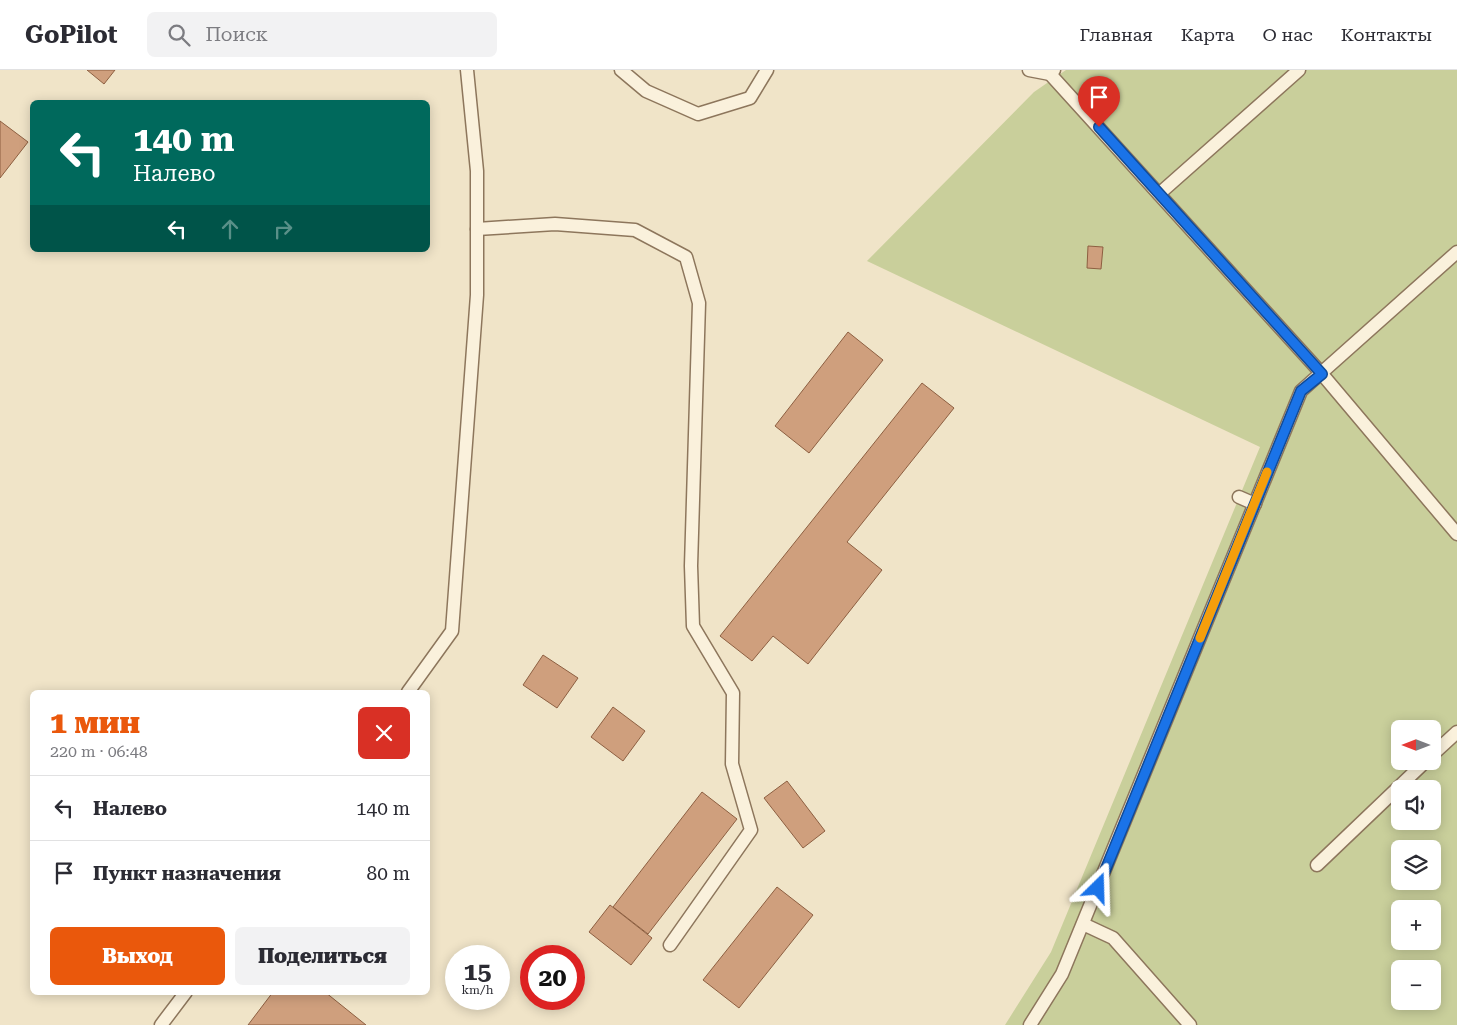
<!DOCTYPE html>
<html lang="ru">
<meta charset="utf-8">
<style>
:root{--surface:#fff;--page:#f2f2f3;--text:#2b2b33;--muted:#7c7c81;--line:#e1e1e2;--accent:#ea580c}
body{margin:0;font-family:"Roboto Serif",serif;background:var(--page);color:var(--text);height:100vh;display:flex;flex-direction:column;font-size:19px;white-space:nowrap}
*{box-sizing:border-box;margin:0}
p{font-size:16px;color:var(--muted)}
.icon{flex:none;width:28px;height:28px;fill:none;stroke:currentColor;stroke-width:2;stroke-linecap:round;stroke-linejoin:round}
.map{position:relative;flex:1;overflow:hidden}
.details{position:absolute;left:30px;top:620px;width:400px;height:305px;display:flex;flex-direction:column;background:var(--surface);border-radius:8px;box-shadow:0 2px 12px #0003}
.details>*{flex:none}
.hud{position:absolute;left:30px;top:30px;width:400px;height:152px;border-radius:8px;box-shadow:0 2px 12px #0003;background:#00695c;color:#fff;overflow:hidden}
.needle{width:32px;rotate:270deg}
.tools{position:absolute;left:1391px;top:650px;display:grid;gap:10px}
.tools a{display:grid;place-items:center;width:50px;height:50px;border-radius:8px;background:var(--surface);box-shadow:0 2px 12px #0003;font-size:25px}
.speed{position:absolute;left:445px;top:875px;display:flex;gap:10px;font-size:25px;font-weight:700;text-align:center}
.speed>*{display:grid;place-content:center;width:65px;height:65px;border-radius:50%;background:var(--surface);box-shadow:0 2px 12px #0003;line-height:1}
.speed small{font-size:12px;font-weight:400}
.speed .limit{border:8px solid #d22;background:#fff;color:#111}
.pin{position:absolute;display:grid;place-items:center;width:42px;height:42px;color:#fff;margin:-51px -21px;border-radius:50% 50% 50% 0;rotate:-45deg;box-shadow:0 0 5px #0007}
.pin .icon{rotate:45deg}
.me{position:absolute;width:55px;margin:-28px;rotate:22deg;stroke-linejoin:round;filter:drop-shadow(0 0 4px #0008)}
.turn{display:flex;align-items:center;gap:18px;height:105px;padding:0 20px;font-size:22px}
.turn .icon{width:65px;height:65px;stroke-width:2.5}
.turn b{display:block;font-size:35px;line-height:42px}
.lanes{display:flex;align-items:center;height:48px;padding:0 20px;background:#0003;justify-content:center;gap:25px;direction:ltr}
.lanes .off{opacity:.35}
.round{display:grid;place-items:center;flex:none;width:52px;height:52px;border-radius:8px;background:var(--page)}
.overview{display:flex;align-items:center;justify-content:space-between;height:85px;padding:0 20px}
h1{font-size:30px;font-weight:800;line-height:38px;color:var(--accent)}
.action{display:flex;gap:10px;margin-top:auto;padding:10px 20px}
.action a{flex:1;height:58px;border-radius:8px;background:var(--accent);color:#fff;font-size:20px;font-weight:800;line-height:58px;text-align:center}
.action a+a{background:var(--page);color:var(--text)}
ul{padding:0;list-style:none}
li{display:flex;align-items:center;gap:15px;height:65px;padding:0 20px;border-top:1px solid var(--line)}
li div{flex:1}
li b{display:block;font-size:19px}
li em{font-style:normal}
header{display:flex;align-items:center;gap:30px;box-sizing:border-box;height:70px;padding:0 25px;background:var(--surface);border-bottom:1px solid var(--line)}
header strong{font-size:24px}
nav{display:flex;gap:28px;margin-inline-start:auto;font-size:18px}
.search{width:350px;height:45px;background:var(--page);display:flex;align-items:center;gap:12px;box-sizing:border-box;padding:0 18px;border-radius:8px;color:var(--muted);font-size:19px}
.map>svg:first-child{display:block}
.green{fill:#c9cf9b;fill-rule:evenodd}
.building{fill:#cf9f7d;stroke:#8d5f41}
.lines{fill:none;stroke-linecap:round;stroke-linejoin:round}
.service-casing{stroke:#8d765c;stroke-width:15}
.service{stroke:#faf1dc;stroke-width:12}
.route-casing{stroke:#114b97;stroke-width:12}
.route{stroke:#1a73e8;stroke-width:9}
.slow{stroke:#f59e0b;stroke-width:9}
</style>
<header>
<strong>GoPilot</strong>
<div class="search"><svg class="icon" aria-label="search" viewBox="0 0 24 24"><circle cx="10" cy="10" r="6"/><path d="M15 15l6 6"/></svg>Поиск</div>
<nav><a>Главная</a><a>Карта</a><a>О нас</a><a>Контакты</a></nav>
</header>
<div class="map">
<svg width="1457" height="955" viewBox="0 0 1457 955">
<rect width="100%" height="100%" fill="#f0e4c8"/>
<path class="green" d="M1066,0H1457V955H1005L1051,882L1260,377L867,191L1034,22ZM1400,659H1432V691H1400ZM1400,719H1432V751H1400ZM1400,779H1432V811H1400ZM1400,839H1432V871H1400ZM1400,899H1432V931H1400Z"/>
<g class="building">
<path d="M87,0H115L104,14Z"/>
<path d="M0,51L28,72L0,108Z"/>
<path d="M1088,176L1103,177L1101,199L1087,198Z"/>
<path d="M848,262L883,290L809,383L775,356Z"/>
<path d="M922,313L954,338L847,472L882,500L808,594L773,566L752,591L720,566Z"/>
<path d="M543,585L578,608L557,638L523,615Z"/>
<path d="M613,637L645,661L623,691L591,667Z"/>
<path d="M787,711L825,761L803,778L764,728Z"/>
<path d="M702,722L737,749L648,864L613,837Z"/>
<path d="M777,817L813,845L739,938L703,910Z"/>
<path d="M610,835L652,868L631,895L589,862Z"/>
<path d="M273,922H325L366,955H248Z"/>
</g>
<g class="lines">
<g class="service-casing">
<g id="service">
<path d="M621,0L646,21L698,44L750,28L767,0"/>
<path d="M1029,0L1050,4L1054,0"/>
<path d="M1050,4L1322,304L1457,464"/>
<path d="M1159,124L1299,0"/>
<path d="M477,159L555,154L635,160L686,187L699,233L691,496L693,556L733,623L732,694L751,760L670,875"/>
<path d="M1239,427L1255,434"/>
<path d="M408,622L452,561L477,225V101L467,0"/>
<path d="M1432,685L1457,662"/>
<path d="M1317,795L1426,691"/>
<path d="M1083,854L1113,868L1190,955"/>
<path d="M161,955L186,922"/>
<path d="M1030,955L1062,904L1301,321L1457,182"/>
</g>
</g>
<use href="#service" class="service"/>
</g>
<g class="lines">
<g class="route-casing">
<path id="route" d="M1098,818L1301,321L1322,304L1099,57"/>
</g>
<use href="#route" class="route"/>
<path class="slow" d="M1200,568L1267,402"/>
</g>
</svg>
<div class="tools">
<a><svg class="needle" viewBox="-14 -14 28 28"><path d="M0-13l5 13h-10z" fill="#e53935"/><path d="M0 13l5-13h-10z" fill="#7c7c81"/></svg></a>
<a><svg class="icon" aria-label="sound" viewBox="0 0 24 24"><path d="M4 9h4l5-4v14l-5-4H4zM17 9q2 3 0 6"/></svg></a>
<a><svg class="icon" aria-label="layers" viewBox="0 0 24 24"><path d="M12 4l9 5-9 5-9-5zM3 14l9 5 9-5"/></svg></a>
<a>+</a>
<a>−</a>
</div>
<div class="speed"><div>15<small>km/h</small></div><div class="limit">20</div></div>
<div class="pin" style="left:1099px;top:57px;background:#d93025"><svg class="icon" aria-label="arrive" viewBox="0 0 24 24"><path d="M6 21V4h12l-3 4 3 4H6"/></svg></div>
<svg class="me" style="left:1098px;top:818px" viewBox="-20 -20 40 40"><path d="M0-17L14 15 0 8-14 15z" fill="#1a73e8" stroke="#fff" stroke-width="4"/></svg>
<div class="hud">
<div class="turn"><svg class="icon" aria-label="left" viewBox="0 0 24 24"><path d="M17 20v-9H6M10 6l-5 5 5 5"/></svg><div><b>140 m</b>Налево</div></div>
<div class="lanes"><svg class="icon" aria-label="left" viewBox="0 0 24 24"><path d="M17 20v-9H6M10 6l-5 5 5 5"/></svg><svg class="icon off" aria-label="ahead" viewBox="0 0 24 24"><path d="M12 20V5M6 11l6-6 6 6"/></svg><svg class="icon off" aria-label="right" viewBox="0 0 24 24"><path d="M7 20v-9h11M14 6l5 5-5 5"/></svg></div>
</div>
<section class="details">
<div class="overview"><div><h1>1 мин</h1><p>220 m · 06:48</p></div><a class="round" style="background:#d93025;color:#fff"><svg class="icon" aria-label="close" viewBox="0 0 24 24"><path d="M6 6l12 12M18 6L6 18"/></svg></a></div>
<ul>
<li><svg class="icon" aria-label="left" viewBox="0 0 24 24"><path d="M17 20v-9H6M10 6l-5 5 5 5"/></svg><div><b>Налево</b></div><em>140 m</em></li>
<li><svg class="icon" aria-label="arrive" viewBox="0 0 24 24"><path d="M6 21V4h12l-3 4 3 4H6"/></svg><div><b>Пункт назначения</b></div><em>80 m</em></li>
</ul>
<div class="action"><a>Выход</a><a>Поделиться</a></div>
</section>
</div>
